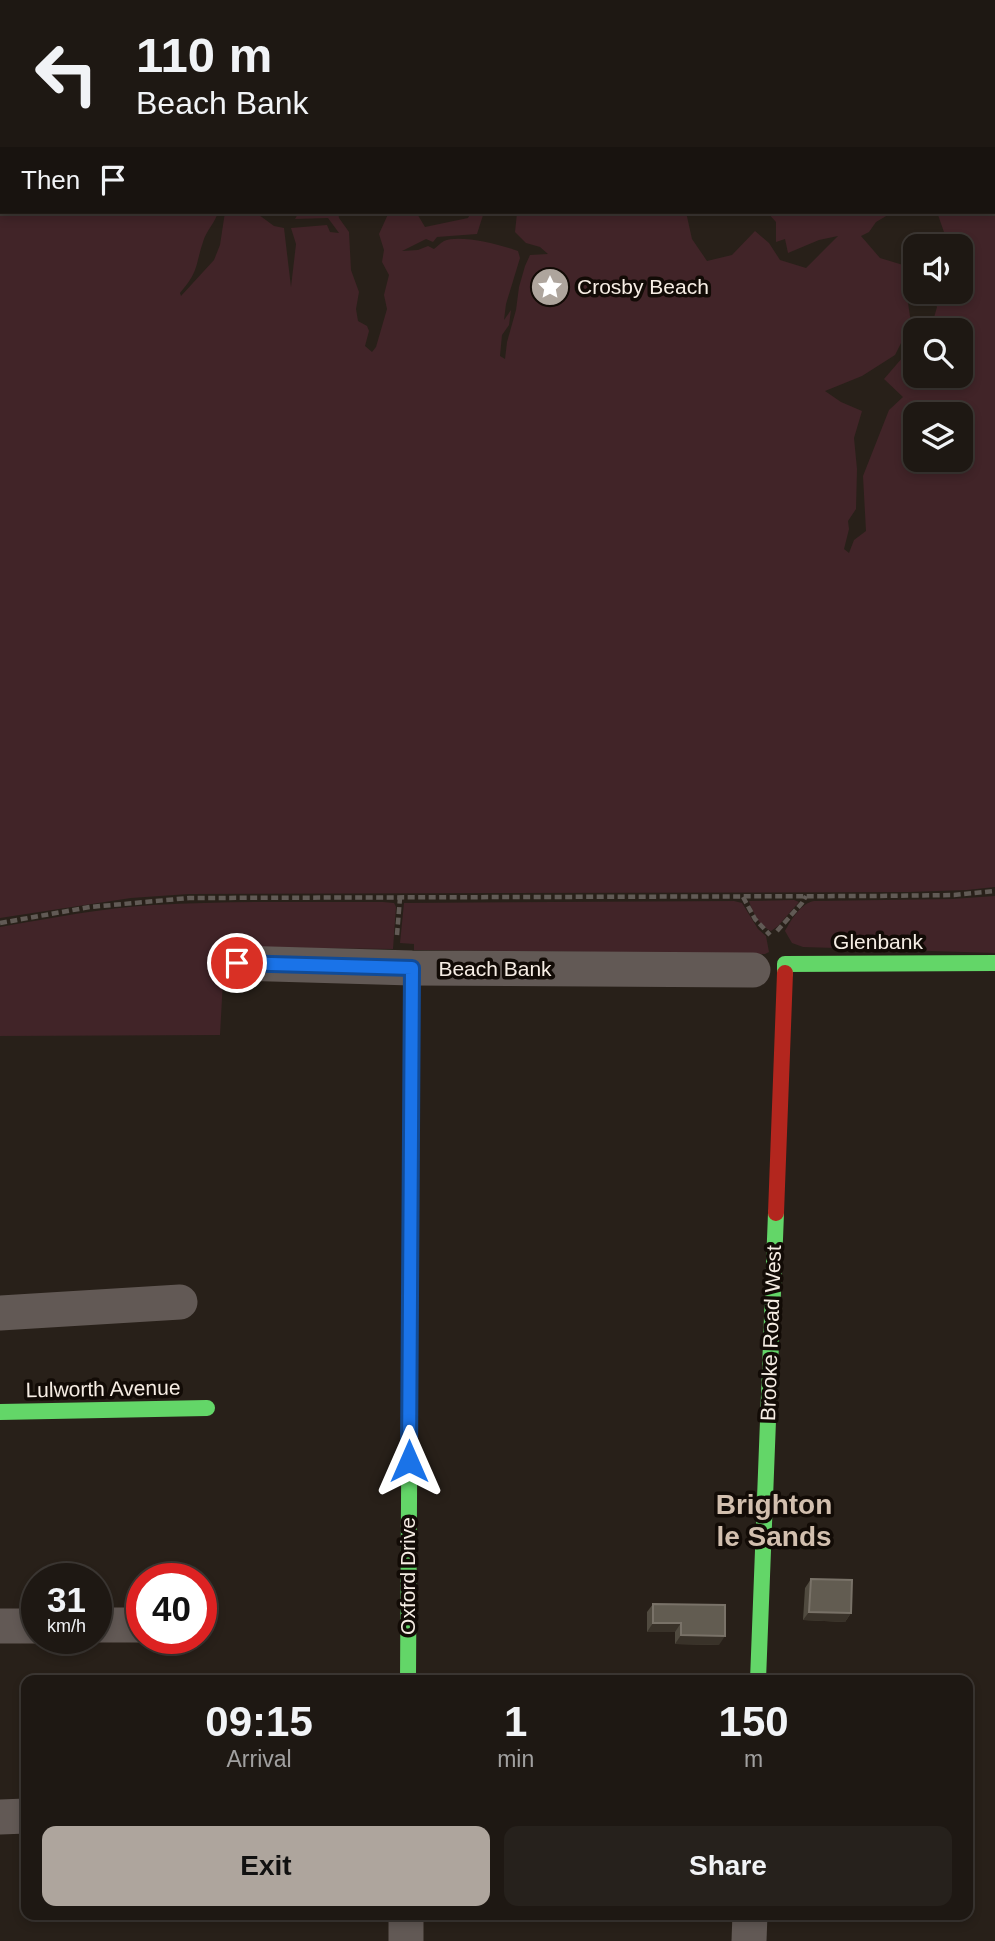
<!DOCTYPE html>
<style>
:root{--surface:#1e1813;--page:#26211c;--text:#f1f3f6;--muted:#a1a0a0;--line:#3c3733;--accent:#aea59d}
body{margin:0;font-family:Arial,sans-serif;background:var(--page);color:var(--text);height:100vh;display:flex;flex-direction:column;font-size:26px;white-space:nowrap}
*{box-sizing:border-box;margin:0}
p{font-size:23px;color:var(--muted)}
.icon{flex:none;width:38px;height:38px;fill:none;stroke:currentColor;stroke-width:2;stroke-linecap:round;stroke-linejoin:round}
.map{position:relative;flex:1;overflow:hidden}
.details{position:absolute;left:21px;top:1675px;width:952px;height:245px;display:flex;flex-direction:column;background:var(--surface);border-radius:14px;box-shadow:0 4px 10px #0003,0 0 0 2px var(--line)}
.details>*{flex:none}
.hud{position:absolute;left:0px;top:0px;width:996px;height:214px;box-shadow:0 4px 10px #0003,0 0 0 2px var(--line);background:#1e1813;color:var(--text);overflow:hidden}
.fabs{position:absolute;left:903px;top:234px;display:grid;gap:14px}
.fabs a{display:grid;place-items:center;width:70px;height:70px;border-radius:14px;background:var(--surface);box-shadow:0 4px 10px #0003,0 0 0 2px var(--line);font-size:35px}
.speed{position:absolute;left:21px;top:1563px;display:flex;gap:14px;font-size:35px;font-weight:700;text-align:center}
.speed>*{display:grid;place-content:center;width:91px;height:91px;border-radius:50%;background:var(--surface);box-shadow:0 4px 10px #0003,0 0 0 2px var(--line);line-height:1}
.speed small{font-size:18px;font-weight:400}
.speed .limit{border:10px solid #d22;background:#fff;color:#111}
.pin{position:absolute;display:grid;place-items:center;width:60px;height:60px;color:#fff;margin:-30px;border:4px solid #fff;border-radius:50%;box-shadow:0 2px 7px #0007}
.me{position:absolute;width:77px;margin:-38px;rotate:0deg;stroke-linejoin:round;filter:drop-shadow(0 0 5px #0008)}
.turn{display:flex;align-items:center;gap:24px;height:147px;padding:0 21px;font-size:32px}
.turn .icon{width:91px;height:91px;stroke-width:2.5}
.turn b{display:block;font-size:49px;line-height:60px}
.then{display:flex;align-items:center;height:66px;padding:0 21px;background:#0003;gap:14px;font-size:26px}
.eta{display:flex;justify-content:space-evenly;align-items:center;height:119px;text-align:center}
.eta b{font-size:42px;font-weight:800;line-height:49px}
.button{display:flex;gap:14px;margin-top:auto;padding:14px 21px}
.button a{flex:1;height:80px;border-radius:14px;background:var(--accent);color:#111;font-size:28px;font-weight:800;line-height:80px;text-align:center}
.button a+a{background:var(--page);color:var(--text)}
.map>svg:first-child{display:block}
.green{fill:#412428;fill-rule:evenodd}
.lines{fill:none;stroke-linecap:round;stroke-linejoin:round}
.path{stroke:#615a55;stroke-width:4.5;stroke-dasharray:7 3.5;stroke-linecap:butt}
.street{stroke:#625955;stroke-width:35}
.fast{stroke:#63d668;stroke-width:16}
.jam{stroke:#b3261e;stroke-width:16}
.wall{fill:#504a3f}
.shaded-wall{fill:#393229}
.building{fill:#625c51;stroke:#797268;stroke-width:2}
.route-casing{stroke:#114b97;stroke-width:18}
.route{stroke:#1a73e8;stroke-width:12}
.labels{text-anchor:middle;stroke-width:7;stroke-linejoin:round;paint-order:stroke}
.poi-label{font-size:21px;fill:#f6ede4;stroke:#120b06;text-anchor:start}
.street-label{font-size:21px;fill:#f6ede4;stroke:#120b06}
.district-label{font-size:28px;font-weight:bold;fill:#d2bfae;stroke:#120b06}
</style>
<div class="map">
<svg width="995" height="1941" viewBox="0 0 995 1941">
<rect width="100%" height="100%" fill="#282019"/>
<g class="green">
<path d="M0,0H371L370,2H2V16L0,15Z"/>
<path d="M0,119L2,122V212H218C215,223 206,231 203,242C195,266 199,271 180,293L181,296L214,260L220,245L225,212H255L274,226L284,228L291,287L296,244L291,228L327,225L330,232L339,233L328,218L295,219L299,212H338L339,218L349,232L351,270L359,292L356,309L358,321L367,326L369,331L365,346L372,352L376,347L387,309L384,295L389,275L382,262L384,250L379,234L389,212H416L425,227L468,218L471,212H484L477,234L437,237L433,242L426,239L402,251L418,250L428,246L434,249C438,246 440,243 444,241C459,234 502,245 518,251L520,258L506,304L504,320L511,310L509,325L502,335L500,356L505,359L507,342L516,310L519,287L525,266L530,255L548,254L540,247L526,243L515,232L517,213L686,212L692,239L707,261L732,255L755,231L769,243L780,260L806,268L838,236L819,240L788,253L785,239L776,242V222L767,212H893L876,222L869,232L861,236L880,258L913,268V283L907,296L911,323L895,355L862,376L825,391L841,402L862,411L854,438L857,469L856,509L848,521L849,529L844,549L849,553L854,540L866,531L863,476L889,410L903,397L884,379L903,357L915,360V376H961V331H934L933,321L937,307L929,292H961V247H933L945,235L937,212H994L995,156V887L967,890L909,892L189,894L131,898L0,918ZM915,415H961V460H915Z"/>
<path d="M995,896V953L803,947L792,943L785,931C791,920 801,903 814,901L952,899Z"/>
<path d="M794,900L799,902L778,926L771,931C759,926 753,913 749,901Z"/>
<path d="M734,901L742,903L758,929L766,936L769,952L765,954L414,950V944L400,943L404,903Z"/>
<path d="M383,902L394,903L396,907L393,949L223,947V980L220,1035L0,1036V927C51,918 102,908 153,905C229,901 306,902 383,902Z"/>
</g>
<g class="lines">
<g class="path">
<path d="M0,25H2"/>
<path d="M994,142H995"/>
<path d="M743,897L755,919L770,935"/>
<path d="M0,923L90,907L189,898L871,896L954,895L995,891"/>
<path d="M777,931L802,903L806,896"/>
<path d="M397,935L400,898"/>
</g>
<g class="street">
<path d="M237,963L412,968L753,970"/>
<path d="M0,1313L180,1302"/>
<path d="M96,1625H142"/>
<path d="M0,1626H37"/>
<path d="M0,1817L26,1816"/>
<path d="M406,1941V1914"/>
<path d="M749,1941L750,1914"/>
</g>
<g class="fast">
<path d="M785,973V964L995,963"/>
<path d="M0,1412L207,1408"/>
<path d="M408,1680L412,968"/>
<path d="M758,1680L776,1213"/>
</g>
<path class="jam" d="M776,1213L785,973"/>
</g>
<g class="wall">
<path d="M811,1579L851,1613L845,1622L803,1620L805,1588Z"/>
<path d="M653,1604L719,1645L675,1644V1632H647V1612Z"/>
</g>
<g class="shaded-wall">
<path d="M809,1612L851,1613L845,1622L803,1620Z"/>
<path d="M653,1623H681L675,1632H647Z"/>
<path d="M681,1635L725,1636L719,1645L675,1644Z"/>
</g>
<g class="building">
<path d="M811,1579L852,1580L851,1613L809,1612Z"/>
<path d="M653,1604L725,1605V1636L681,1635V1623H653Z"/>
</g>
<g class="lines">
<g class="route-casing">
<path id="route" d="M237,963L412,968L409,1461"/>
</g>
<use href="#route" class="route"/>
</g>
<defs>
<g id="sight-disc" transform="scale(2.0125)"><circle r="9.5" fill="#aea59d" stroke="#120b06"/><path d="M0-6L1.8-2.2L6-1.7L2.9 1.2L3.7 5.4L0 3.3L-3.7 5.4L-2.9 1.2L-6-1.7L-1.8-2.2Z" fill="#fff"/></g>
</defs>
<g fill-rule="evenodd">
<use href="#sight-disc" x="550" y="287"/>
</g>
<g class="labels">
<g class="poi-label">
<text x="577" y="294">Crosby Beach</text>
</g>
<g class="street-label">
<text x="878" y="949">Glenbank</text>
<text x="495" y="976">Beach Bank</text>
<text transform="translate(771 1333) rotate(-88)" y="7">Brooke Road West</text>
<text transform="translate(103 1389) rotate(-1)" y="7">Lulworth Avenue</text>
<text transform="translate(408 1576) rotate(-90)" y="7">Oxford Drive</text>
</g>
<g class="district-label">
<text x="774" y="1514">Brighton<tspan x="774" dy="32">le Sands</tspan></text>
</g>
</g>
</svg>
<div class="fabs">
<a><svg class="icon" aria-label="sound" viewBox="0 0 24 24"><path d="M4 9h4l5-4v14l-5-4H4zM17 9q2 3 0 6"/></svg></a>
<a><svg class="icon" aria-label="search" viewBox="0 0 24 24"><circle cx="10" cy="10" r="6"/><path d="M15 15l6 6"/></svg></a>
<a><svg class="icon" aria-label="layers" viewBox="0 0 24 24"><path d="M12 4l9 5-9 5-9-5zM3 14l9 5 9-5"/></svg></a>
</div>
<div class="speed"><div>31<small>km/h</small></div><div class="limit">40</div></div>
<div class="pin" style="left:237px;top:963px;background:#d93025"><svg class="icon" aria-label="arrive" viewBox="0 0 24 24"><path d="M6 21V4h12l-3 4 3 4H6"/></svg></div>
<svg class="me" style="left:409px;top:1461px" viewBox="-20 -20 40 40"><path d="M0-17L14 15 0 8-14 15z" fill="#1a73e8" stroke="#fff" stroke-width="4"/></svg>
<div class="hud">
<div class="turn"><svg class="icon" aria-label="left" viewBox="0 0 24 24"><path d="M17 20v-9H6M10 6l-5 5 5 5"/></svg><div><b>110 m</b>Beach Bank</div></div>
<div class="then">Then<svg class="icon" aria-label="arrive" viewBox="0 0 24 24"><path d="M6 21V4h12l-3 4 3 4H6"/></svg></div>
</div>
<section class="details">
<div class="eta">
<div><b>09:15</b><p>Arrival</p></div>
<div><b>1</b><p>min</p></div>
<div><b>150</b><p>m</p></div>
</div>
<div class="button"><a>Exit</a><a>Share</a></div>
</section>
</div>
